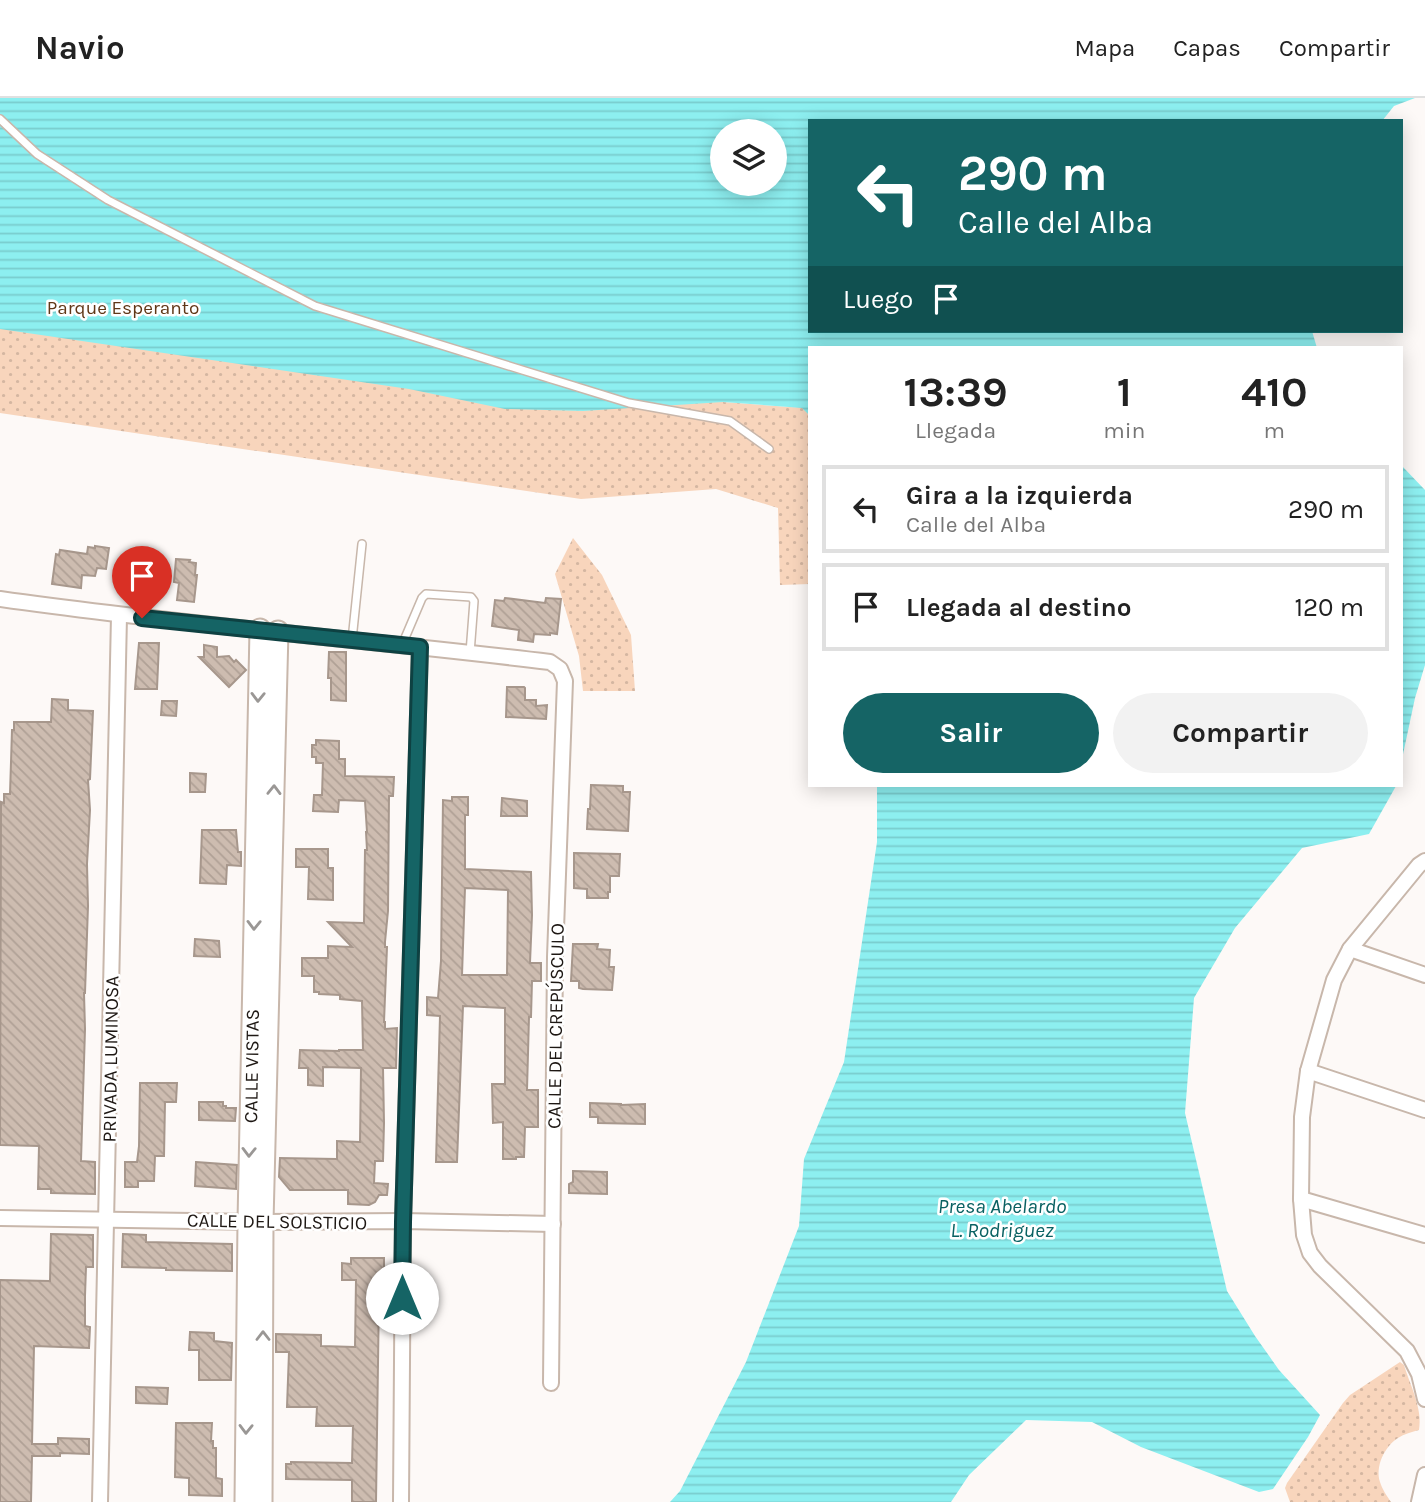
<!DOCTYPE html>
<html lang="es">
<meta charset="utf-8">
<style>
:root{--surface:#fff;--page:#f2f2f2;--text:#222;--muted:#767676;--line:#e0e0e0;--accent:#156465}
body{margin:0;font-family:Karla,sans-serif;background:var(--page);color:var(--text);height:100vh;display:flex;flex-direction:column;font-size:26px;white-space:nowrap}
*{box-sizing:border-box;margin:0}
p{font-size:23px;color:var(--muted)}
.icon{flex:none;width:38px;height:38px;fill:none;stroke:currentColor;stroke-width:2;stroke-linecap:round;stroke-linejoin:round}
.map{position:relative;flex:1;overflow:hidden}
.details{position:absolute;left:808px;top:248px;width:595px;height:441px;display:flex;flex-direction:column;background:var(--surface);border-radius:0px;box-shadow:0 4px 18px #0003}
.details>*{flex:none}
.top-card{position:absolute;left:808px;top:21px;width:595px;height:214px;border-radius:0px;box-shadow:0 4px 18px #0003;background:#156465;color:#fff;overflow:hidden}
.buttons{position:absolute;left:710px;top:21px;display:grid;gap:14px}
.buttons a{display:grid;place-items:center;width:77px;height:77px;border-radius:50%;background:var(--surface);box-shadow:0 4px 18px #0003;font-size:35px}
.pin{position:absolute;display:grid;place-items:center;width:60px;height:60px;color:#fff;margin:-72px -30px;border-radius:50% 50% 50% 0;rotate:-45deg;box-shadow:0 0 7px #0007}
.pin .icon{rotate:45deg}
.me{position:absolute;width:77px;margin:-38px;rotate:0deg;stroke-linejoin:round;filter:drop-shadow(0 0 5px #0008)}
.turn{display:flex;align-items:center;gap:24px;height:147px;padding:0 35px;font-size:32px}
.turn .icon{width:91px;height:91px;stroke-width:2.5}
.turn b{display:block;font-size:49px;line-height:60px}
.then{display:flex;align-items:center;height:66px;padding:0 35px;background:#0003;gap:14px;font-size:26px}
.eta{display:flex;justify-content:space-evenly;align-items:center;height:119px;text-align:center}
.eta b{font-size:42px;font-weight:700;line-height:49px}
.cta{display:flex;gap:14px;margin-top:auto;padding:14px 35px}
.cta a{flex:1;height:80px;border-radius:42px;background:var(--accent);color:#fff;font-size:28px;font-weight:700;line-height:80px;text-align:center}
.cta a+a{background:var(--page);color:var(--text)}
ul{padding:0;list-style:none}
li{display:flex;align-items:center;gap:21px;height:88px;margin:0 14px 10px;padding:0 21px;border:4px solid var(--line);border-radius:0px}
li div{flex:1}
li b{display:block;font-size:26px}
li em{font-style:normal}
header{display:flex;align-items:center;gap:42px;box-sizing:border-box;height:98px;padding:0 35px;background:var(--surface);border-bottom:2px solid var(--line)}
header strong{font-size:33px}
nav{display:flex;gap:38px;margin-inline-start:auto;font-size:24px}
.map>svg:first-child{display:block}
.park{fill:url(#park-dots)}
.water{fill:url(#water-rules);fill-rule:evenodd}
.building{fill:url(#building-back-hatch);stroke:#a7978c;stroke-width:2;fill-rule:evenodd}
.lines{fill:none;stroke-linecap:round;stroke-linejoin:round}
.lane-casing{stroke:#c8b7ab;stroke-width:10}
.street-casing{stroke:#c8b7ab;stroke-width:18}
.secondary-casing{stroke:#c8b7ab;stroke-width:23}
.lane{stroke:#fff;stroke-width:7}
.street{stroke:#fff;stroke-width:14}
.secondary{stroke:#fff;stroke-width:19}
.oneway{stroke:#9a9795}
.route-casing{stroke:#0e4142;stroke-width:18}
.route{stroke:#156465;stroke-width:12}
.labels{text-anchor:middle;stroke-width:5;stroke-linejoin:round;paint-order:stroke}
.park-label{font-size:19px;fill:#603717;stroke:#fff}
.street-label{font-size:19px;fill:#1e1814;stroke:#fff}
.water-label{font-size:21px;font-style:italic;fill:#096162;stroke:#fff}
</style>
<header>
<strong>Navio</strong>
<nav><a>Mapa</a><a>Capas</a><a>Compartir</a></nav>
</header>
<div class="map">
<svg width="1425" height="1404" viewBox="0 0 1425 1404">
<defs>
<pattern id="park-dots" width="8" height="8" patternUnits="userSpaceOnUse" patternTransform="scale(1.75)"><rect width="8" height="8" fill="#f8d5bc"/><path d="M2 2h.1M6 6h.1" fill="none" stroke="#d4b6a1" stroke-width="1.8" stroke-linecap="round"/></pattern>
<pattern id="water-rules" width="6" height="5" patternUnits="userSpaceOnUse" patternTransform="scale(1.75)"><rect width="6" height="5" fill="#8deff0"/><path d="M0 2.5h6" fill="none" stroke="#79cccd"/></pattern>
<pattern id="building-back-hatch" width="6" height="6" patternUnits="userSpaceOnUse" patternTransform="scale(1.75)"><rect width="6" height="6" fill="#cdbcb0"/><path d="M-1 5l2 2M0 0l6 6M5-1l2 2" fill="none" stroke="#b0a196"/></pattern>
</defs>
<rect width="100%" height="100%" fill="#fdf9f7"/>
<g class="park">
<path d="M0,0L723,304L803,310L810,318V486L780,487L778,410L716,391L581,401L0,315Z"/>
<path d="M573,440L602,477L631,537L635,593H583L579,558L555,476Z"/>
<path d="M1400,1264L1404,1267C1410,1287 1423,1311 1419,1332C1412,1334 1404,1336 1398,1340C1384,1349 1375,1369 1380,1384C1382,1391 1387,1398 1391,1404H1290L1285,1390L1287,1385L1343,1305L1350,1297Z"/>
</g>
<g class="water">
<path d="M0,0H1415L1394,8L1382,23H810V233H1312L1317,250H810V318L802,310L723,304L583,313L505,311L409,291L0,231ZM723,33H775V86H723Z"/>
<path d="M1402,368L1425,392V567L1415,600L1402,661Z"/>
<path d="M877,688H1396L1369,736L1302,750L1235,830L1194,900L1185,1015L1227,1193L1255,1238L1279,1272L1320,1317L1308,1339L1273,1391L1259,1394L1141,1349L1092,1324L1026,1322L969,1377L951,1404H670L680,1393L746,1264L799,1128L804,1061L844,964L877,744Z"/>
</g>
<g class="building">
<path d="M95,448L109,450L106,471L97,470L95,478L82,477L81,490L52,486L56,456L59,457L60,452L87,456L88,449L95,450Z"/>
<path d="M176,461L190,462L189,464L196,465L195,477H197L194,504L177,502L179,485L174,484Z"/>
<path d="M505,500L545,505L546,500L561,501L557,536L550,535V537L534,536L533,544L518,542L519,532L492,528L495,502L504,503Z"/>
<path d="M139,545H159L157,591H135Z"/>
<path d="M204,547L217,549V559L229,558L234,564L236,562L246,572L229,589L199,559H204Z"/>
<path d="M329,554H346V603L331,602V580H328Z"/>
<path d="M507,589H524L525,590V602H536V608L547,607L546,621L506,619Z"/>
<path d="M52,601L68,602V612L93,613L90,681L88,682L90,712L87,766L88,808L85,895H84L85,931L81,1063L95,1064V1096L51,1095V1091H38L39,1048L0,1047L1,704L4,705V696H10L12,632H14V624H51Z"/>
<path d="M162,603H177L176,618L161,617Z"/>
<path d="M316,642L339,643V661H345V678L394,679L393,698H389L388,813L385,844V849H387L384,924H385V931L397,930L396,970H383L384,1025L383,1063H375L374,1085L388,1086L387,1097H379L375,1104L369,1107L348,1106V1092H290L279,1079L280,1060L337,1061V1043L360,1044L361,970L323,969V988L308,987V970H299L300,952L339,953V952H363L362,903L340,901V897L319,896V894H314V878H302V860H328V848L352,849L328,824L364,825L365,752H367L366,734H367L365,703L339,702L338,714L313,713L314,697H322L323,665H316V659H312V647H316Z"/>
<path d="M190,675L206,676L205,694H190Z"/>
<path d="M591,687L623,688V694H630L628,733L587,731L588,711H590Z"/>
<path d="M452,699H468V717H465V771L531,774L532,817L530,865H541V883H532L531,919H529L527,992H538V1029H525L524,1059H516V1061H503V1024L493,1025L492,986H505V910L463,908L457,1064H436L440,918L427,917V899L438,900L441,863L443,702L452,703ZM465,790L508,792L507,877H462Z"/>
<path d="M502,700L527,703V718H501Z"/>
<path d="M202,732H236L238,754H241V768L227,767L226,786L200,785Z"/>
<path d="M296,751H328V770H333V802L308,801L309,769H296Z"/>
<path d="M574,755L620,756L619,778H610V794H608V800H587V791L574,790Z"/>
<path d="M195,841L219,843L220,859L194,858Z"/>
<path d="M573,846H598L597,851L610,852L609,869H614L612,892L583,891L579,890V883H571Z"/>
<path d="M140,985H177L176,1004H165L164,1058H155L154,1083H138V1089H125V1064H137L139,1048Z"/>
<path d="M199,1004H223V1008H226V1010H236L235,1023L199,1022Z"/>
<path d="M590,1005L621,1006V1007L645,1006V1026L598,1025V1019H590Z"/>
<path d="M196,1064L237,1067L236,1091L195,1088Z"/>
<path d="M573,1073L607,1074V1096L569,1095V1086L573,1084Z"/>
<path d="M51,1136L93,1137V1169H86L85,1198V1228L90,1229L89,1250L34,1248L32,1346H58V1340L89,1341V1356L60,1355V1358H32L31,1404H0V1182L50,1183Z"/>
<path d="M123,1136L146,1137V1144L232,1146V1173L166,1172V1170L122,1169Z"/>
<path d="M351,1160H384V1182H380L379,1196L376,1404H352V1382L286,1381V1366H291V1364L352,1365L353,1328H316L317,1309H287L289,1254H276V1236L321,1237V1248L355,1249L356,1182H342V1165L351,1166Z"/>
<path d="M190,1234L214,1235V1243L232,1245L231,1282H199V1252H189Z"/>
<path d="M136,1289L168,1290L167,1306L136,1305Z"/>
<path d="M176,1325H212L211,1343H213V1350H216V1380L222,1381V1398L189,1397V1380L175,1379Z"/>
</g>
<g class="lines">
<g class="lane-casing">
<g id="lane">
<path d="M0,21L37,56L108,102L315,208L629,305L730,323L769,351"/>
<path d="M352,542L362,446"/>
<path d="M402,547L422,500L426,496L471,499L474,503L470,555"/>
</g>
</g>
<g class="street-casing">
<g id="street">
<path d="M0,501C183,527 367,542 550,564L560,571L565,583L555,859L551,1285"/>
<path d="M1425,763L1419,767L1350,851L1334,882L1308,973L1302,1019L1301,1101L1304,1137L1310,1155L1320,1168L1407,1253L1419,1276L1425,1301"/>
<path d="M1350,851L1425,877"/>
<path d="M1308,973L1425,1012"/>
<path d="M1301,1101L1425,1137"/>
<path d="M0,1120L263,1124L403,1123L553,1126"/>
<path d="M100,1404L119,518"/>
<path d="M401,1404L403,1123L420,549"/>
<path d="M1419,1404L1425,1377"/>
</g>
</g>
<g class="secondary-casing">
<g id="secondary">
<path d="M245,1404L248,1123L260,531"/>
<path d="M262,1404L263,1124L278,533"/>
</g>
</g>
<use href="#lane" class="lane"/>
<use href="#street" class="street"/>
<use href="#secondary" class="secondary"/>
</g>
<defs><path id="oneway-chevron" d="M-2-3.5L2.5 0L-2 3.5" fill="none" stroke-width="1.6" stroke-linecap="round" stroke-linejoin="round" transform="scale(1.75)"/></defs>
<g class="oneway">
<use href="#oneway-chevron" transform="translate(258 599) rotate(91)"/>
<use href="#oneway-chevron" transform="translate(274 692) rotate(-89)"/>
<use href="#oneway-chevron" transform="translate(254 827) rotate(91)"/>
<use href="#oneway-chevron" transform="translate(249 1054) rotate(91)"/>
<use href="#oneway-chevron" transform="translate(263 1238) rotate(-90)"/>
<use href="#oneway-chevron" transform="translate(246 1331) rotate(91)"/>
</g>
<g class="lines">
<g class="route-casing">
<path id="route" d="M142,520L420,549L403,1124L402,1200"/>
</g>
<use href="#route" class="route"/>
</g>
<g class="labels">
<g class="park-label">
<text x="123" y="216">Parque Esperanto</text>
</g>
<g class="street-label">
<text transform="translate(555 928) rotate(-89)" y="7">CALLE DEL CREPÚSCULO</text>
<text transform="translate(110 961) rotate(-89)" y="7">PRIVADA LUMINOSA</text>
<text transform="translate(251 968) rotate(-89)" y="7">CALLE VISTAS</text>
<text transform="translate(277 1123) rotate(1)" y="7">CALLE DEL SOLSTICIO</text>
</g>
<g class="water-label">
<text x="1002" y="1115">Presa Abelardo<tspan x="1002" dy="24">L. Rodriguez</tspan></text>
</g>
</g>
</svg>
<div class="buttons">
<a><svg class="icon" aria-label="layers" viewBox="0 0 24 24"><path d="M12 4l9 5-9 5-9-5zM3 14l9 5 9-5"/></svg></a>
</div>
<div class="pin" style="left:142px;top:520px;background:#d93025"><svg class="icon" aria-label="arrive" viewBox="0 0 24 24"><path d="M6 21V4h12l-3 4 3 4H6"/></svg></div>
<svg class="me" style="left:402px;top:1200px" viewBox="-20 -20 40 40"><circle r="19" fill="#fff"/><path d="M0-13L10 11 0 6-10 11z" fill="#156465"/></svg>
<div class="top-card">
<div class="turn"><svg class="icon" aria-label="left" viewBox="0 0 24 24"><path d="M17 20v-9H6M10 6l-5 5 5 5"/></svg><div><b>290 m</b>Calle del Alba</div></div>
<div class="then">Luego<svg class="icon" aria-label="arrive" viewBox="0 0 24 24"><path d="M6 21V4h12l-3 4 3 4H6"/></svg></div>
</div>
<section class="details">
<div class="eta">
<div><b>13:39</b><p>Llegada</p></div>
<div><b>1</b><p>min</p></div>
<div><b>410</b><p>m</p></div>
</div>
<ul>
<li><svg class="icon" aria-label="left" viewBox="0 0 24 24"><path d="M17 20v-9H6M10 6l-5 5 5 5"/></svg><div><b>Gira a la izquierda</b><p>Calle del Alba</p></div><em>290 m</em></li>
<li><svg class="icon" aria-label="arrive" viewBox="0 0 24 24"><path d="M6 21V4h12l-3 4 3 4H6"/></svg><div><b>Llegada al destino</b></div><em>120 m</em></li>
</ul>
<div class="cta"><a>Salir</a><a>Compartir</a></div>
</section>
</div>
